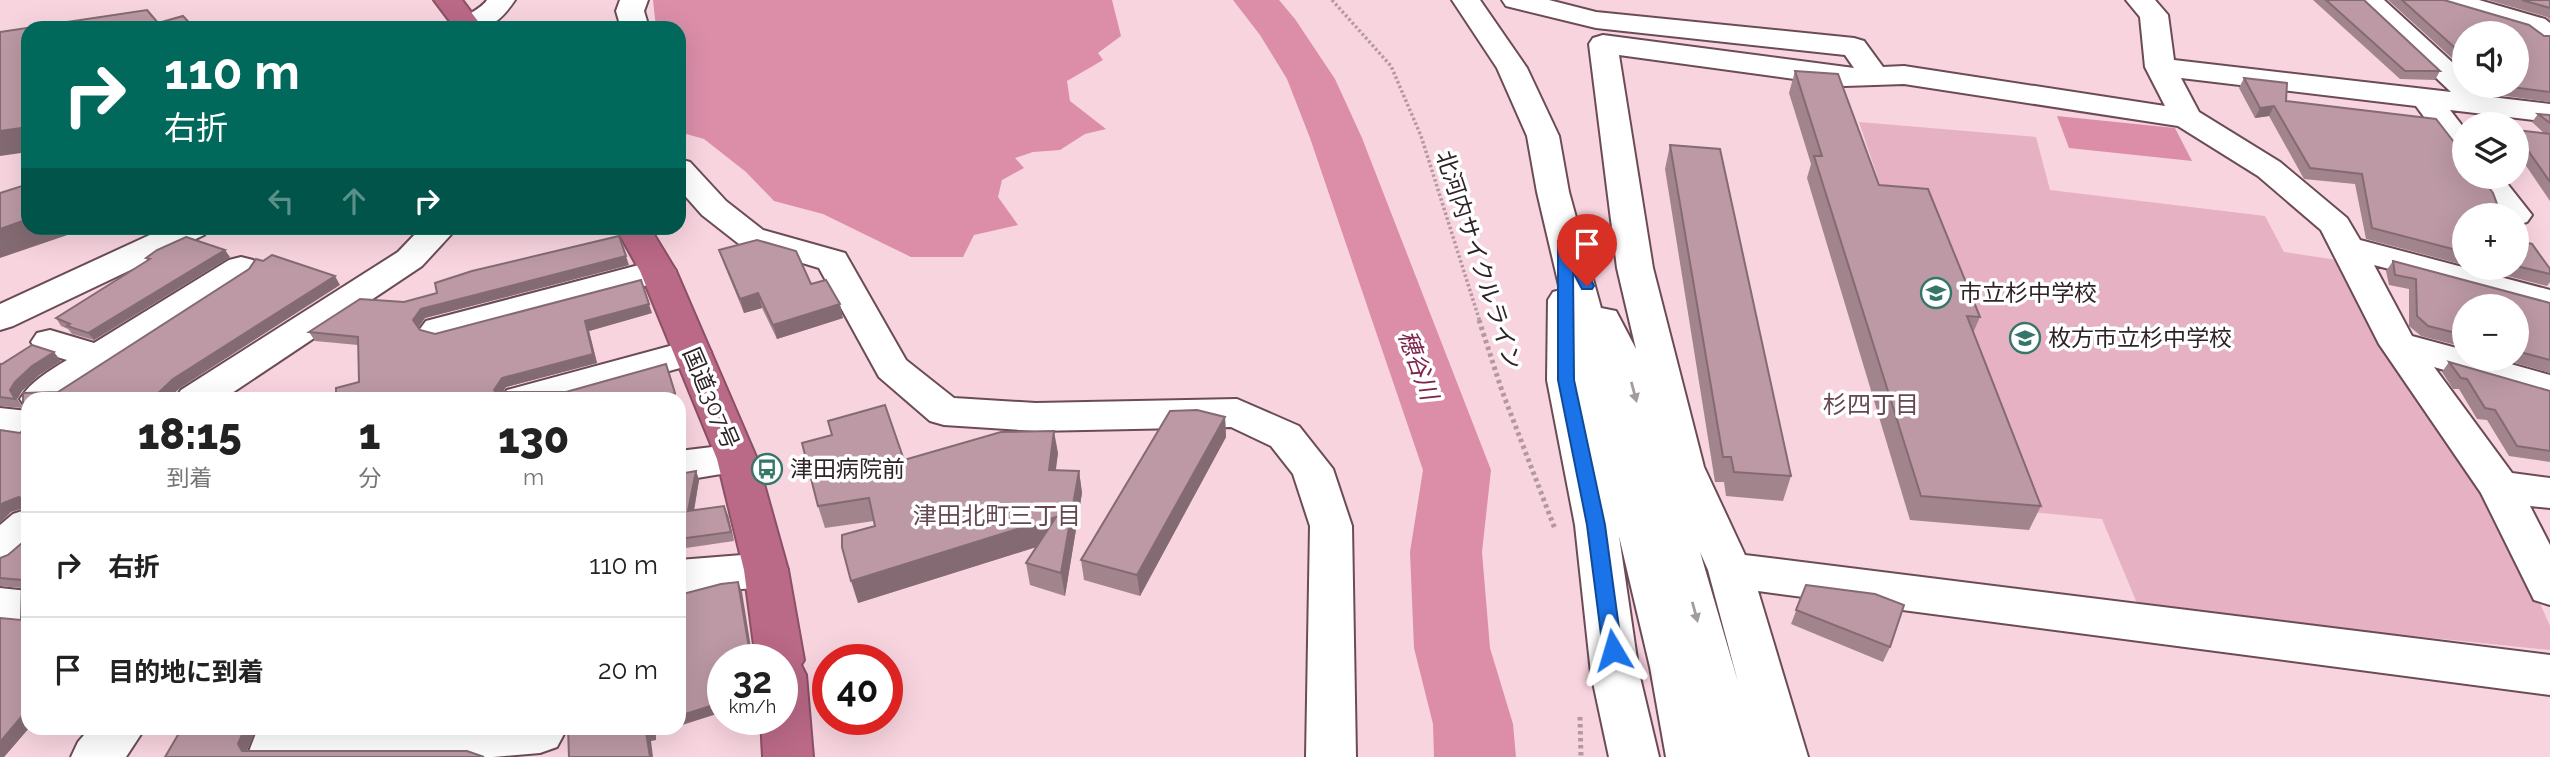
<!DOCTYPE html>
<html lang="ja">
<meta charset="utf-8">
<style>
:root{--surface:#fff;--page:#f6f6f6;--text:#222;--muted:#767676;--line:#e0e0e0}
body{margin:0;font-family:Raleway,"Noto Sans JP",sans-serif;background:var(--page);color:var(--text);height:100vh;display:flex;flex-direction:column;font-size:26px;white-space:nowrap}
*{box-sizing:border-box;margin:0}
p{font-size:23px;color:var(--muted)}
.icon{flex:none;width:38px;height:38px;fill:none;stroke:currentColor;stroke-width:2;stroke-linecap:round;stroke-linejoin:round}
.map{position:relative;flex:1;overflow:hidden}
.drawer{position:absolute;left:21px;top:392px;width:665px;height:343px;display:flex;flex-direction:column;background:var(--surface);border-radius:21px;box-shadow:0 7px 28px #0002}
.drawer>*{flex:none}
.guide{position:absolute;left:21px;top:21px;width:665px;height:214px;border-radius:21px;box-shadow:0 7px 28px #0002;background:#00695c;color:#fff;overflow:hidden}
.fabs{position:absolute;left:2452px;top:21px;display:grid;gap:14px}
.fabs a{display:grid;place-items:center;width:77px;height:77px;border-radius:50%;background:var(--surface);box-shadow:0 7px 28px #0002;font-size:35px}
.speed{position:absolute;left:707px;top:644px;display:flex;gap:14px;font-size:35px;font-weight:700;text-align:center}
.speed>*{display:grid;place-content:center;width:91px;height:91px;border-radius:50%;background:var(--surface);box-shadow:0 7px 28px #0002;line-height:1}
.speed small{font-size:18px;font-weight:400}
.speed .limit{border:10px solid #d22;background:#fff;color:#111}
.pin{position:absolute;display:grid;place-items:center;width:60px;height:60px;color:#fff;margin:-72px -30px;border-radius:50% 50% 50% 0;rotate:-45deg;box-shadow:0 0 7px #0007}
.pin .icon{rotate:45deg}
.me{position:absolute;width:77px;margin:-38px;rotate:353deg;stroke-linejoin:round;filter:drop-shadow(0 0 5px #0008)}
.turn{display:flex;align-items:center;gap:24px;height:147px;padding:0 28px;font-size:32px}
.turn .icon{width:91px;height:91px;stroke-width:2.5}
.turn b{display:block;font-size:49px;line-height:60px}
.lanes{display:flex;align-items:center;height:66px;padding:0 28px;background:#0003;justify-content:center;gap:35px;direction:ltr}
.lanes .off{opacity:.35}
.eta{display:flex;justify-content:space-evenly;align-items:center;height:119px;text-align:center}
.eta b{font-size:42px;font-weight:800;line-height:49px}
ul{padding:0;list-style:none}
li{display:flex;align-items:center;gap:21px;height:105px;padding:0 28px;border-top:2px solid var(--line)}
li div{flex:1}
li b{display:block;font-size:26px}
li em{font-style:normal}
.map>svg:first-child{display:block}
.green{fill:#e6b1c3}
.water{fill:#dc8ea9}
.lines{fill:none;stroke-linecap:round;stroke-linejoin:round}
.river{fill:#dc8ea9;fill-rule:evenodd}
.minor-casing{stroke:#6b4c56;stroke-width:4}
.highway-casing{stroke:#8a5065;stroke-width:4}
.path-far1{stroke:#b498a1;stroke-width:3.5;stroke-dasharray:2.5 2.5;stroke-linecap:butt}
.path{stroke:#b498a1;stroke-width:5;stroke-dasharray:3.5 3.5;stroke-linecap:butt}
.minor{fill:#fff;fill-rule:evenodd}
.highway{fill:#ba6987;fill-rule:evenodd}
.wall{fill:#a2848d}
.shaded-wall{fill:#846b73}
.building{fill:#bc99a4;stroke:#846b73;stroke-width:2}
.oneway{fill:#a29c9e}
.route{fill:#1a73e8;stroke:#114b97;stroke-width:2}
.labels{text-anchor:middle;stroke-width:7;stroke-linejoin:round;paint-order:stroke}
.street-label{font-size:23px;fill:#302327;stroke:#fff}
.poi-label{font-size:23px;fill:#302327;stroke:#fff;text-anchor:start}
.water-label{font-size:24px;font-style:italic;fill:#7f234c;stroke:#fff}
.neighbourhood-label{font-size:24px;fill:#664852;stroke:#fff}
</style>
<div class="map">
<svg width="2550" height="757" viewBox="0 0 2550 757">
<rect width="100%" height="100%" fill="#f8d4df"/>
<path class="green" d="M1859,122L2036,137L2050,190L2265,216L2284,252L2337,260L2487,500L2528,576L2550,626V650L2139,608L2102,519L2032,512L1886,202Z"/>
<g class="water">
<path d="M653,0H1112L1121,36L1098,53L1103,60L1067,81L1070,101L1106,129L1085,134L1060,150L1033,152L1015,158L1024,168L1002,180L998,197L1018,225L974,235L963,257H911L823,214L774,201L746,172L704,139L679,132V125L685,118L679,91V28H656Z"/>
<path d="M2057,116L2175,128L2192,161L2069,148Z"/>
</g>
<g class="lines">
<path class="river" d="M1233,0H1279L1295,19L1335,79L1362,138L1491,470L1482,552L1490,648L1513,724L1516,757H1434L1433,724L1414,648L1410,552L1423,470L1310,138L1287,79L1260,35Z"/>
<g class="minor-casing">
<g id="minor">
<path d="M487,0H515C496,28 487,28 455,28C460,15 479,12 487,0Z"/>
<path d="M620,0H648L644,11L649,28H621L616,11Z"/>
<path d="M1452,0H1480L1527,68L1559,136L1569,192L1601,308L1616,311L1636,349L1617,268L1589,44L1593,38L1603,35L1854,68L1845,55L1596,28L1506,6L1502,0H1549L1596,12L1854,38L1864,41L1883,67L1904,66L2165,106L2145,67L2140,17L2126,0H2155L2168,15L2174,60L2451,92L2354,0H2384L2464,73V86H2478L2491,97L2550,104V122L2450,110L2464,128V158L2453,156L2416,106L2181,78L2199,112L2280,162L2347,218L2360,240L2550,290V312L2374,265L2412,336L2464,350V359H2493L2550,375V401L2434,367L2512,473L2550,478V508L2530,506L2550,545V605L2534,600L2481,493L2379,344L2321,230L2258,176L2178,126L1904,84L1845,86L1619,55L1653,268L1704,467L1745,555L2550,655V695L1758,591L1808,757H1666L1650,667L1619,536L1639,673L1659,757H1609L1591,673L1575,525L1547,380L1548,300L1553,292L1560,290L1537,192L1527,136L1497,68ZM1700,552L1708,570L1738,682Z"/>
<path d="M2436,0H2479L2545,19L2550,23V44L2540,42L2525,31L2440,6Z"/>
<path d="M679,159L690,162L726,201L763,230L845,253L906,360L954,398L1036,403L1237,399L1299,426L1333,469L1352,526L1356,757H1306L1310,526L1293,474L1271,446L1231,427L1036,431L944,425L930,421L879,377L819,268L739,244L702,215L679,189Z"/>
<path d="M2469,177H2502L2532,215L2527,222L2516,225V215H2498Z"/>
<path d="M165,228H209L204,235L13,326L0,330V304Z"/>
<path d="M421,228H457L422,266L223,399H175L181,390L398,252Z"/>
<path d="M241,257L253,260L259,268L253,276L64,399H28L26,408L20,399C31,381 49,371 67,360L37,351L31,342L37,333L50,330L94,343L229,260Z"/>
<path d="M658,260L670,263L676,271L670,279L439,341L426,337L420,329L426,321Z"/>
<path d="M692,340L705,343L711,352L705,361L569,399H501L507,390Z"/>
<path d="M0,408L28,411V439L0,436Z"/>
<path d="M737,444L751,449L757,459L751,469L679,481V451Z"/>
<path d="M28,509V550L15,562L0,567V525L13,514Z"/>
<path d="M766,553L782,558L788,570L782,582L766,587L679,594V560Z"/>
<path d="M0,588L28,591V627L0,624Z"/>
<path d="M90,728H145L126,757H71L78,742Z"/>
<path d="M258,728H563L565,732L557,747L540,753L493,757H250L248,754Z"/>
</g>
</g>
<g class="highway-casing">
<g id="highway">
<path d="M434,0H462L483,28H455Z"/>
<path d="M616,228H650L676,271L757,459L788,570L804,660L801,665L806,675L813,757H763L761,719H782V660H756L744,570L717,459L640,271Z"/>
</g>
</g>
<path class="path-far1" d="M1332,0L1391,66L1421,136L1480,322"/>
<g class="path">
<path d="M1479,320L1502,391L1555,529"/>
<path d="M1580,717L1581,757"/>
</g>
<use href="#minor" class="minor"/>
<use href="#highway" class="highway"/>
</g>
<g class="wall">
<path d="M2313,0H2364L2440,71L2435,80L2400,79Z"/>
<path d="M2388,0H2444L2544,36H2550V102L2498,95L2486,86H2516L2464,33V69Z"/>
<path d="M2488,0H2550V20L2547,17Z"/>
<path d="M1795,71L1879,185L1980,317L1973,333L2041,506L2029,530L1910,520L1807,178L1811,164L1789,93Z"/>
<path d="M2244,78L2286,101L2464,215V265L2366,239L2355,184L2304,179L2269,116L2255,118L2239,88Z"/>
<path d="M2538,114L2550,115V201L2516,151V133L2545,134L2532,122Z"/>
<path d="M1670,145L1791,476L1783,501L1726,496L1724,482H1715L1665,169Z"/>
<path d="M2516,240L2550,269V282L2547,286L2476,268H2516Z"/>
<path d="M719,250L811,284L843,318L777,339L762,308L744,313L724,264Z"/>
<path d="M230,257L94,340L72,334L68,329L61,326L56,318L148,261L146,258Z"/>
<path d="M2393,261L2550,303V373L2502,359H2516V306H2464V347L2421,336L2409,326V289L2389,285L2386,271Z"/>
<path d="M629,265L425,318L418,328L420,330L435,334L652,313L589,331L597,363L506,387L503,392H566L670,374L677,399L336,398L359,382L358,345L315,341L309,332L404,302Z"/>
<path d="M61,361L39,375L22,391L17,399L23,408L0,406V364Z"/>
<path d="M2449,362L2550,391V462L2509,456L2487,420L2477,419L2459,389H2453L2442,372Z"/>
<path d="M1225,417L1226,437L1140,596L1084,580L1081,560Z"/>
<path d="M1058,453L1055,470L1079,471L1082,493L1065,596L1030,585L1026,563L1036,547L858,603L875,526L874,521L825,528L818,506L904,460Z"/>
<path d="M696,471L699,480L694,511L728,515L734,541L679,549V474Z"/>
<path d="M22,543L29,728L4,757H0L21,620L22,588L0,586V558L8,555Z"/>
<path d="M1806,585L1890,647L1883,662L1791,624Z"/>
</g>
<g class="shaded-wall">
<path d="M2274,106L2269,116L2255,118L2260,108Z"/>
<path d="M28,127V152L0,156V131Z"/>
<path d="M28,219V228H88L0,258V229Z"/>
<path d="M619,236L629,265L425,318L417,329L413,320L421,309Z"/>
<path d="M225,250L230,257L94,340L88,333Z"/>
<path d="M335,276L340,285L180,388L168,399H152L173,379Z"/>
<path d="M641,280L652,313L589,331L597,363L506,387L498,399L494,390L502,378L585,321Z"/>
<path d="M758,293L762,308L744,313L740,299Z"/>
<path d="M840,304L843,318L777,339L773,325Z"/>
<path d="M54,352L61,361L39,375L22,391L17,399L23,408L10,390L15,382L32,366Z"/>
<path d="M666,364L677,399H654Z"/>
<path d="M1225,417L1226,437L1140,596L1137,575Z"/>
<path d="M1054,431L1058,453L1053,493L1049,470Z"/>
<path d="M696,471L699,480L692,521L688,511Z"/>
<path d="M1079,471L1082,493L1065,596L1061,573Z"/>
<path d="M19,497L27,507L11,512L0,523V506L3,503Z"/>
<path d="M28,497V507L23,501Z"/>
<path d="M724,506L728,515L734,541L731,532Z"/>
<path d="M1056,517L1059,540L858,603L851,581Z"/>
<path d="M738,582L742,592L753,660H751Z"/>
<path d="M723,702V712L679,726V716Z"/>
<path d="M28,709L29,728L4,757H0V742Z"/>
<path d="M245,728H257L246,753L242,751L238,744Z"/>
<path d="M651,728H673L656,733V740L651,741L653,757H650L646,732Z"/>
</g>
<g class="building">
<path d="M2326,0H2364L2440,71H2405Z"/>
<path d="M2402,0H2444L2529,25L2544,36H2550V92L2503,86H2516V33H2464V56Z"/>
<path d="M2522,0H2550V8Z"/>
<path d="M147,10L158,23L183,16L194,28H28V127L0,131V32Z"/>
<path d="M1795,71L1838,74L1879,185L1928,189L1980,317L1967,316L2041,506L1921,496L1814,156H1822Z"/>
<path d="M2244,78L2287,83L2286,101L2436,119L2464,155V177H2481L2493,193L2501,215H2464V252L2372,228L2362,174L2310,168L2274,106L2260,108Z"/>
<path d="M2538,114L2550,115V123Z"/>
<path d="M2516,130L2550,134V182L2516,133Z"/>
<path d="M1670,145L1720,149L1791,476L1734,472L1731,457H1723Z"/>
<path d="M28,184V219L0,229V193Z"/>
<path d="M619,236L626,256L421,309L413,320L420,330L435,334L641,280L649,304L585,321L593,354L502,378L494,390L496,392H566L666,364L675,393L654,399H332L336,398V388L359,382L358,337L309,332L360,299L404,302L437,293L435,283L472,271Z"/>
<path d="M186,237L225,250L88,333L67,326L70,324L56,318L150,259L146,258L157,250Z"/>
<path d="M757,240L796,251L811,284L826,280L840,304L773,325L758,293L740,299L719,250Z"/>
<path d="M2516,240L2532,244L2550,269V274L2516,266Z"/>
<path d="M272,255L335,276L173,379L152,399H28V497L23,501L19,497L3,503L0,506V430L20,433L23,430V393L58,392L249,269L256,259L263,261Z"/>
<path d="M2393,261L2550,303V360L2516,351V306H2464V335L2428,326L2417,316L2416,279L2395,275Z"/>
<path d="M32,345L54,352L32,366L15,382L10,390L15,399L0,397V364H2Z"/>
<path d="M2449,362L2550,391V451L2517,446L2495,410L2485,408L2467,379L2461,378Z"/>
<path d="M885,405L904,460L1001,432L1054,431L1049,470L1079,471L1061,573L1026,563L1056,517L851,581L842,547V535L875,526L869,498L818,506L802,443L832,435L828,421Z"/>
<path d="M1197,410L1225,417L1137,575L1081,560L1170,411Z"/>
<path d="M696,471L688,511L724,506L731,532L679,539V474Z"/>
<path d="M23,527H28V709L0,742V618L21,620L22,580L0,578V558L8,555L22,543Z"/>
<path d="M738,582L751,660H723V702L679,716V595L721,584Z"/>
<path d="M1806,585L1875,594L1904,605L1890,647L1796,610Z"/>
<path d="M182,728H245L238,744L242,751H467L484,757H165Z"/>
<path d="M568,728H651V731L646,732L650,757H569Z"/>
</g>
<defs><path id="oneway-solid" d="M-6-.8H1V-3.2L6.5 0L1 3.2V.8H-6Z" transform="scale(1.75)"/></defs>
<g class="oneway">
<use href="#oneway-solid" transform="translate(1634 392) rotate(75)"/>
<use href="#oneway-solid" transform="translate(1695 612) rotate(75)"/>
</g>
<path class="route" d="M1566,237L1573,241L1594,286L1592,289H1582L1573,272L1574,380L1605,525L1622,650L1619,656L1613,658L1606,656L1603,650L1587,525L1558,380V241Z"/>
<defs>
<g id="school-ring" transform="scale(1.575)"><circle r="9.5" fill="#fff" stroke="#347769" stroke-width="1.5"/><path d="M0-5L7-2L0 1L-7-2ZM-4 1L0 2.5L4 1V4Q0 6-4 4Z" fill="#347769"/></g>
<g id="bus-ring" transform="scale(1.575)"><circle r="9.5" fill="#fff" stroke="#347769" stroke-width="1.5"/><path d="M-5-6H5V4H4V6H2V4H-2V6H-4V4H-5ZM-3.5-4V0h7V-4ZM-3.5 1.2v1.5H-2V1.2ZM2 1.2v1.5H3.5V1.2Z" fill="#347769"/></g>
</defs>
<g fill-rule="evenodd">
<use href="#school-ring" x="1936" y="293"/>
<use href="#school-ring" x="2025" y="338"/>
<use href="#bus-ring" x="767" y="469"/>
</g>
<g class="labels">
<g class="street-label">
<text transform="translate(1479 260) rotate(72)" y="8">北河内サイクルライン</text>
<text transform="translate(711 398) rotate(67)" y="8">国道307号</text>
</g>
<g class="poi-label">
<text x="1959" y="301">市立杉中学校</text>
<text x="2048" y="346">枚方市立杉中学校</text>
<text x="790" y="477">津田病院前</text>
</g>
<g class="water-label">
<text transform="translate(1418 365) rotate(70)" y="8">穂谷川</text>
</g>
<g class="neighbourhood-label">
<text x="1871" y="413">杉四丁目</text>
<text x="997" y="524">津田北町三丁目</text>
</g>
</g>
</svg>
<div class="fabs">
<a><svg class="icon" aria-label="sound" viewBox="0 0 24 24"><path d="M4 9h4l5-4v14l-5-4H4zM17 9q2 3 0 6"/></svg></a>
<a><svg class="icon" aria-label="layers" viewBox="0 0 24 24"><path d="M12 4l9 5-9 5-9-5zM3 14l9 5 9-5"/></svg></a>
<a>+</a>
<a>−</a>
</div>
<div class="speed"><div>32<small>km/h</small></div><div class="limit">40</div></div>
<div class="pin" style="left:1587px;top:286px;background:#d93025"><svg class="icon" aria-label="arrive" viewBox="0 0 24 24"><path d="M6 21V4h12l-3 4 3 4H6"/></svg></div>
<svg class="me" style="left:1613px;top:650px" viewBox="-20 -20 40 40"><path d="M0-17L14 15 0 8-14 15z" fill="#1a73e8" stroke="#fff" stroke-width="4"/></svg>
<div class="guide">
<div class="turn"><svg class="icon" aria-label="right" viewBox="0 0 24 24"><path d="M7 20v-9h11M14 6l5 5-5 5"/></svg><div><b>110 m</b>右折</div></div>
<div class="lanes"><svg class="icon off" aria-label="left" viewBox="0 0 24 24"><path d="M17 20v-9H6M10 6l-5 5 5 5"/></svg><svg class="icon off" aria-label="ahead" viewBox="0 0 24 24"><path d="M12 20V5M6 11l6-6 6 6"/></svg><svg class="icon" aria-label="right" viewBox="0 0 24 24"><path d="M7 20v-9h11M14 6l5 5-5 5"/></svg></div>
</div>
<section class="drawer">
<div class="eta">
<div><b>18:15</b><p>到着</p></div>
<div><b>1</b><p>分</p></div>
<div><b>130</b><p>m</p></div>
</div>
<ul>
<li><svg class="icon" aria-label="right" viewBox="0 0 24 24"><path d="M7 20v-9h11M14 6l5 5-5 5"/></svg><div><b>右折</b></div><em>110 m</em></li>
<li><svg class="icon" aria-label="arrive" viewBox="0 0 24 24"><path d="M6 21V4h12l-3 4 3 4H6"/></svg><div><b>目的地に到着</b></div><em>20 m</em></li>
</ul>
</section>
</div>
